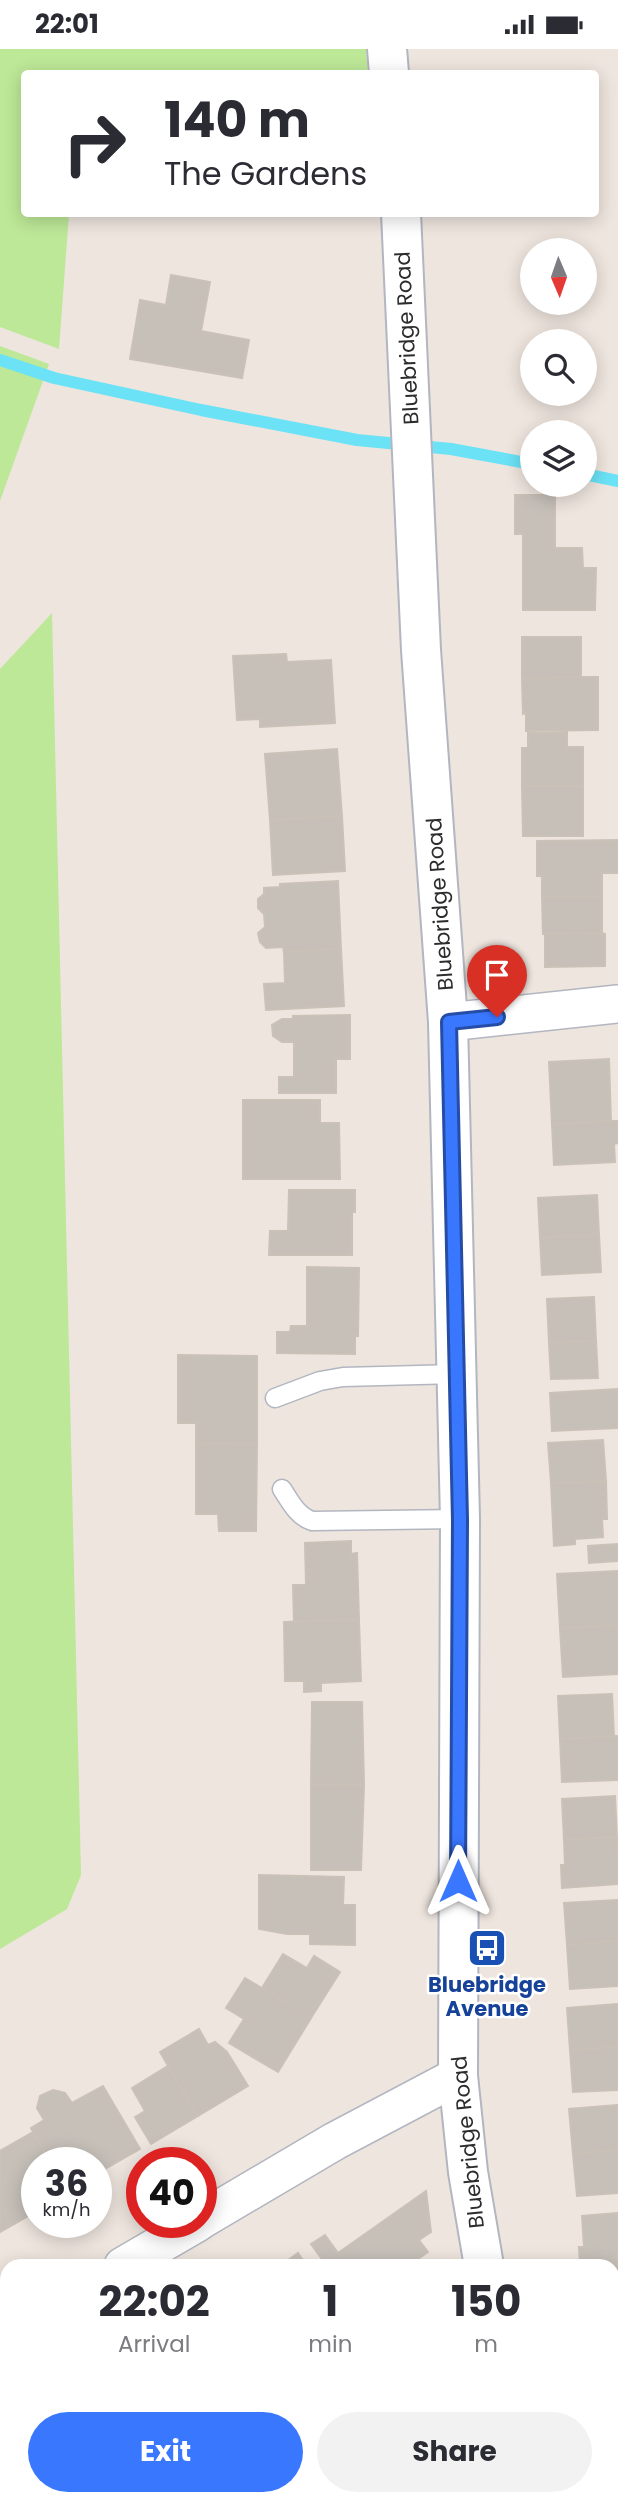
<!DOCTYPE html>
<style>
:root{--surface:#fff;--page:#f2f2f3;--text:#2b2b33;--muted:#7c7c81;--accent:#3a77ff}
body{margin:0;font-family:Poppins,sans-serif;background:var(--page);color:var(--text);height:100vh;display:flex;flex-direction:column;font-size:26px;white-space:nowrap}
*{box-sizing:border-box;margin:0}
p{font-size:23px;color:var(--muted)}
.icon{flex:none;width:38px;height:38px;fill:none;stroke:currentColor;stroke-width:2;stroke-linecap:round;stroke-linejoin:round}
.map{position:relative;flex:1;overflow:hidden}
.panel{position:absolute;left:0px;top:2210px;width:620px;height:247px;display:flex;flex-direction:column;background:var(--surface);border-radius:21px 21px 0 0;box-shadow:0 4px 18px #0003}
.panel>*{flex:none}
.top-card{position:absolute;left:21px;top:21px;width:578px;height:147px;border-radius:7px;box-shadow:0 4px 18px #0003;background:#fff;color:var(--text);overflow:hidden}
.needle{width:46px;rotate:178deg}
.tools{position:absolute;left:520px;top:189px;display:grid;gap:14px}
.tools a{display:grid;place-items:center;width:77px;height:77px;border-radius:50%;background:var(--surface);box-shadow:0 4px 18px #0003;font-size:35px}
.speed{position:absolute;left:21px;top:2098px;display:flex;gap:14px;font-size:35px;font-weight:700;text-align:center}
.speed>*{display:grid;place-content:center;width:91px;height:91px;border-radius:50%;background:var(--surface);box-shadow:0 4px 18px #0003;line-height:1}
.speed small{font-size:18px;font-weight:400}
.speed .limit{border:10px solid #d22;background:#fff;color:#111}
.pin{position:absolute;display:grid;place-items:center;width:60px;height:60px;color:#fff;margin:-72px -30px;border-radius:50% 50% 50% 0;rotate:-45deg;box-shadow:0 0 7px #0007}
.pin .icon{rotate:45deg}
.me{position:absolute;width:77px;margin:-38px;rotate:0deg;stroke-linejoin:round;filter:drop-shadow(0 0 5px #0008)}
.turn{display:flex;align-items:center;gap:24px;height:147px;padding:0 28px;font-size:32px}
.turn .icon{width:91px;height:91px;stroke-width:2.5}
.turn b{display:block;font-size:49px;line-height:60px}
.eta{display:flex;justify-content:space-evenly;align-items:center;height:119px;text-align:center}
.eta b{font-size:42px;font-weight:700;line-height:49px}
.cta{display:flex;gap:14px;margin-top:auto;padding:14px 28px}
.cta a{flex:1;height:80px;border-radius:42px;background:var(--accent);color:#fff;font-size:28px;font-weight:700;line-height:80px;text-align:center}
.cta a+a{background:var(--page);color:var(--text)}
.status{display:flex;justify-content:space-between;align-items:center;height:49px;padding:0 35px;background:var(--surface);direction:ltr}
.status svg{height:19px;fill:currentColor}
.map>svg:first-child{display:block}
.green{fill:#bde897}
.lines{fill:none;stroke-linecap:round;stroke-linejoin:round}
.stream{stroke:#6be2f6;stroke-width:12}
.building{fill:#c6c0b9;stroke:#cac1b7;stroke-width:2}
.service-casing{stroke:#b2b6c0;stroke-width:21}
.minor-casing{stroke:#b2b6c0;stroke-width:40}
.tertiary-casing{stroke:#b2b6c0;stroke-width:42}
.service{stroke:#fff;stroke-width:18}
.minor{stroke:#fff;stroke-width:37}
.tertiary{stroke:#fff;stroke-width:38}
.route-casing{stroke:#264da6;stroke-width:18}
.route{stroke:#3a77ff;stroke-width:12}
.labels{text-anchor:middle;stroke-width:5;stroke-linejoin:round;paint-order:stroke}
.street-label{font-size:21px;fill:#2c2c2c;stroke:#fff}
.transit-label{font-size:21px;font-weight:bold;fill:#164399;stroke:#fff}
</style>
<div class="status"><b>22:01</b><svg viewBox="0 0 49 12"><path d="M0 12V9h3v3zM5 12V6h3v6zM10 12V3h3v9zM15 12V0h3v12zM26 1h20v11H26zM47 4h2v5h-2z"/></svg></div>
<div class="map">
<svg width="618" height="2456" viewBox="0 0 618 2456">
<rect width="100%" height="100%" fill="#eee5de"/>
<g class="green">
<path d="M0,0H366L368,24H24V164L69,165L59,300L0,278Z"/>
<path d="M0,297L49,315L0,452Z"/>
<path d="M52,564L81,1826L67,1860L0,1900V620Z"/>
</g>
<g class="lines">
<g class="stream">
<path d="M0,311L54,329L201,361L357,391L451,400L532,415"/>
<path d="M584,425L618,432"/>
</g>
</g>
<g class="building">
<path d="M171,226L210,233L201,282L249,291L242,329L130,310L140,251L166,256Z"/>
<path d="M515,446H555V499H582L583,519H596L595,561H523V485H515Z"/>
<path d="M522,588H581V628L522,630Z"/>
<path d="M286,605L287,613L331,611L335,674L260,678V670L237,671L233,607Z"/>
<path d="M581,628H598V681L526,682V664L523,665L522,630Z"/>
<path d="M567,683V698H583V737H522V699H528V684Z"/>
<path d="M337,700L342,767L270,771L265,705Z"/>
<path d="M522,737H583V787H523Z"/>
<path d="M342,767L345,822L273,826L270,771Z"/>
<path d="M618,791V824H602V848H542V827H537V792Z"/>
<path d="M338,832L341,900L284,903L283,898L266,899L260,893L258,884L265,878L264,865L258,859V850L264,845V839L280,838V835Z"/>
<path d="M542,848H602V884L543,885Z"/>
<path d="M602,884L605,885V917L545,918V885Z"/>
<path d="M341,900L344,957L266,961L264,935L285,934L284,903Z"/>
<path d="M350,966V1010H336V1044H279V1028H294V993H282L273,987L272,976L282,970H293V967Z"/>
<path d="M609,1010L611,1072L552,1075L549,1013Z"/>
<path d="M243,1051H320V1074H339L340,1130H243Z"/>
<path d="M611,1072H618V1094L614,1095L615,1113L554,1116L552,1075Z"/>
<path d="M289,1141H355V1163H352V1206H269L270,1182H288Z"/>
<path d="M597,1146L599,1186L540,1189L538,1149Z"/>
<path d="M599,1186L601,1223L542,1226L540,1189Z"/>
<path d="M307,1218L359,1219L358,1287H355V1305L277,1304V1283H290L291,1277H307Z"/>
<path d="M594,1248L596,1292L549,1294L547,1250Z"/>
<path d="M596,1292L598,1329L551,1330L549,1294Z"/>
<path d="M178,1306L257,1307V1395L196,1394V1374H178Z"/>
<path d="M618,1340V1379L552,1382L550,1344Z"/>
<path d="M603,1391L606,1432L551,1434L548,1394Z"/>
<path d="M196,1394L257,1395L256,1482H219L218,1465H196Z"/>
<path d="M606,1432L607,1470H602L603,1488L575,1490V1495L554,1497L551,1434Z"/>
<path d="M351,1492V1505L357,1504L359,1571L294,1573L293,1536H306L305,1494Z"/>
<path d="M618,1495V1512L589,1514L588,1497Z"/>
<path d="M618,1522V1576L560,1579L557,1525Z"/>
<path d="M359,1571L361,1632L321,1634V1642L304,1643V1632H285L284,1573Z"/>
<path d="M618,1576V1625L563,1628L560,1579Z"/>
<path d="M612,1645L614,1688L560,1690L558,1647Z"/>
<path d="M312,1653H362L364,1736L311,1735Z"/>
<path d="M618,1687V1731L562,1733L560,1690Z"/>
<path d="M311,1735L364,1736L361,1821H311Z"/>
<path d="M615,1747L617,1788L564,1791L562,1750Z"/>
<path d="M617,1788L618,1835L562,1839L561,1816H565L564,1791Z"/>
<path d="M259,1826L344,1828L343,1856H355V1896L310,1895V1885H287L259,1880Z"/>
<path d="M618,1851V1892L567,1896L564,1854Z"/>
<path d="M618,1892V1937L570,1940L567,1896Z"/>
<path d="M283,1905L307,1919L314,1907L340,1923L311,1969L262,1939Z"/>
<path d="M245,1929L311,1969L278,2023L229,1994L244,1970L226,1959Z"/>
<path d="M618,1955V1998L570,2001L567,1959Z"/>
<path d="M199,1980L208,1996L215,1993L227,2003L248,2037L198,2067L160,2003Z"/>
<path d="M618,1998V2041L573,2043L570,2001Z"/>
<path d="M168,2017L198,2067L151,2095L135,2068L145,2062L132,2039Z"/>
<path d="M103,2037L140,2100L96,2125V2114H51L31,2079L44,2071L37,2059L40,2047L53,2041L65,2044L72,2054Z"/>
<path d="M618,2056V2101L573,2105L569,2060Z"/>
<path d="M33,2083L51,2114H37V2162L0,2183V2102Z"/>
<path d="M618,2101V2144L577,2147L573,2105Z"/>
<path d="M426,2142L431,2183L419,2191L428,2203L408,2217H327L311,2195L325,2186L338,2204Z"/>
<path d="M618,2164V2221H612V2217H580L579,2198H584L582,2167Z"/>
<path d="M298,2204L307,2217H280Z"/>
<path d="M612,2236H618V2279L612,2280Z"/>
<path d="M612,2309H618V2341L613,2342Z"/>
<path d="M7,2387V2450H49L40,2456H5L0,2447V2392Z"/>
<path d="M362,2450H454L457,2456H365Z"/>
<path d="M472,2450H498L499,2452L487,2456H474Z"/>
</g>
<g class="lines">
<g class="service-casing">
<g id="service">
<path d="M275,1349L320,1332L343,1328L457,1325"/>
<path d="M282,1440C290,1452 297,1467 312,1472L460,1470"/>
</g>
</g>
<g class="minor-casing">
<g id="minor">
<path d="M448,973L618,955"/>
<path d="M201,2171L335,2092L458,2027"/>
<path d="M123,2217L197,2174"/>
<path d="M0,2290L7,2286"/>
</g>
</g>
<g class="tertiary-casing">
<g id="tertiary">
<path d="M387,0L389,24"/>
<path d="M401,164L421,601L448,973L460,1470L458,2027L468,2123L484,2217"/>
<path d="M556,2450L559,2456"/>
</g>
</g>
<use href="#service" class="service"/>
<use href="#minor" class="minor"/>
<use href="#tertiary" class="tertiary"/>
</g>
<g class="lines">
<g class="route-casing">
<path id="route" d="M458,1832L460,1471L449,973L497,968"/>
</g>
<use href="#route" class="route"/>
</g>
<defs>
<g id="bus-square" transform="scale(2.0125)"><rect x="-9" y="-9" width="18" height="18" rx="4" fill="#1a4fb4" stroke="#fff"/><path d="M-5-6H5V4H4V6H2V4H-2V6H-4V4H-5ZM-3.5-4V0h7V-4ZM-3.5 1.2v1.5H-2V1.2ZM2 1.2v1.5H3.5V1.2Z" fill="#fff"/></g>
</defs>
<g fill-rule="evenodd">
<use href="#bus-square" x="487" y="1899"/>
</g>
<g class="labels">
<g class="street-label">
<text transform="translate(407 289) rotate(-93)" y="7">Bluebridge Road</text>
<text transform="translate(440 855) rotate(-94)" y="7">Bluebridge Road</text>
<text transform="translate(468 2093) rotate(-96)" y="7">Bluebridge Road</text>
</g>
<g class="transit-label">
<text x="487" y="1943">Bluebridge<tspan x="487" dy="24">Avenue</tspan></text>
</g>
</g>
</svg>
<div class="tools">
<a><svg class="needle" viewBox="-14 -14 28 28"><path d="M0-13l5 13h-10z" fill="#e53935"/><path d="M0 13l5-13h-10z" fill="#7c7c81"/></svg></a>
<a><svg class="icon" aria-label="search" viewBox="0 0 24 24"><circle cx="10" cy="10" r="6"/><path d="M15 15l6 6"/></svg></a>
<a><svg class="icon" aria-label="layers" viewBox="0 0 24 24"><path d="M12 4l9 5-9 5-9-5zM3 14l9 5 9-5"/></svg></a>
</div>
<div class="speed"><div>36<small>km/h</small></div><div class="limit">40</div></div>
<div class="pin" style="left:497px;top:968px;background:#d93025"><svg class="icon" aria-label="arrive" viewBox="0 0 24 24"><path d="M6 21V4h12l-3 4 3 4H6"/></svg></div>
<svg class="me" style="left:458px;top:1832px" viewBox="-20 -20 40 40"><path d="M0-17L14 15 0 8-14 15z" fill="#3a77ff" stroke="#fff" stroke-width="4"/></svg>
<div class="top-card">
<div class="turn"><svg class="icon" aria-label="right" viewBox="0 0 24 24"><path d="M7 20v-9h11M14 6l5 5-5 5"/></svg><div><b>140 m</b>The Gardens</div></div>
</div>
<section class="panel">
<div class="eta">
<div><b>22:02</b><p>Arrival</p></div>
<div><b>1</b><p>min</p></div>
<div><b>150</b><p>m</p></div>
</div>
<div class="cta"><a>Exit</a><a>Share</a></div>
</section>
</div>
